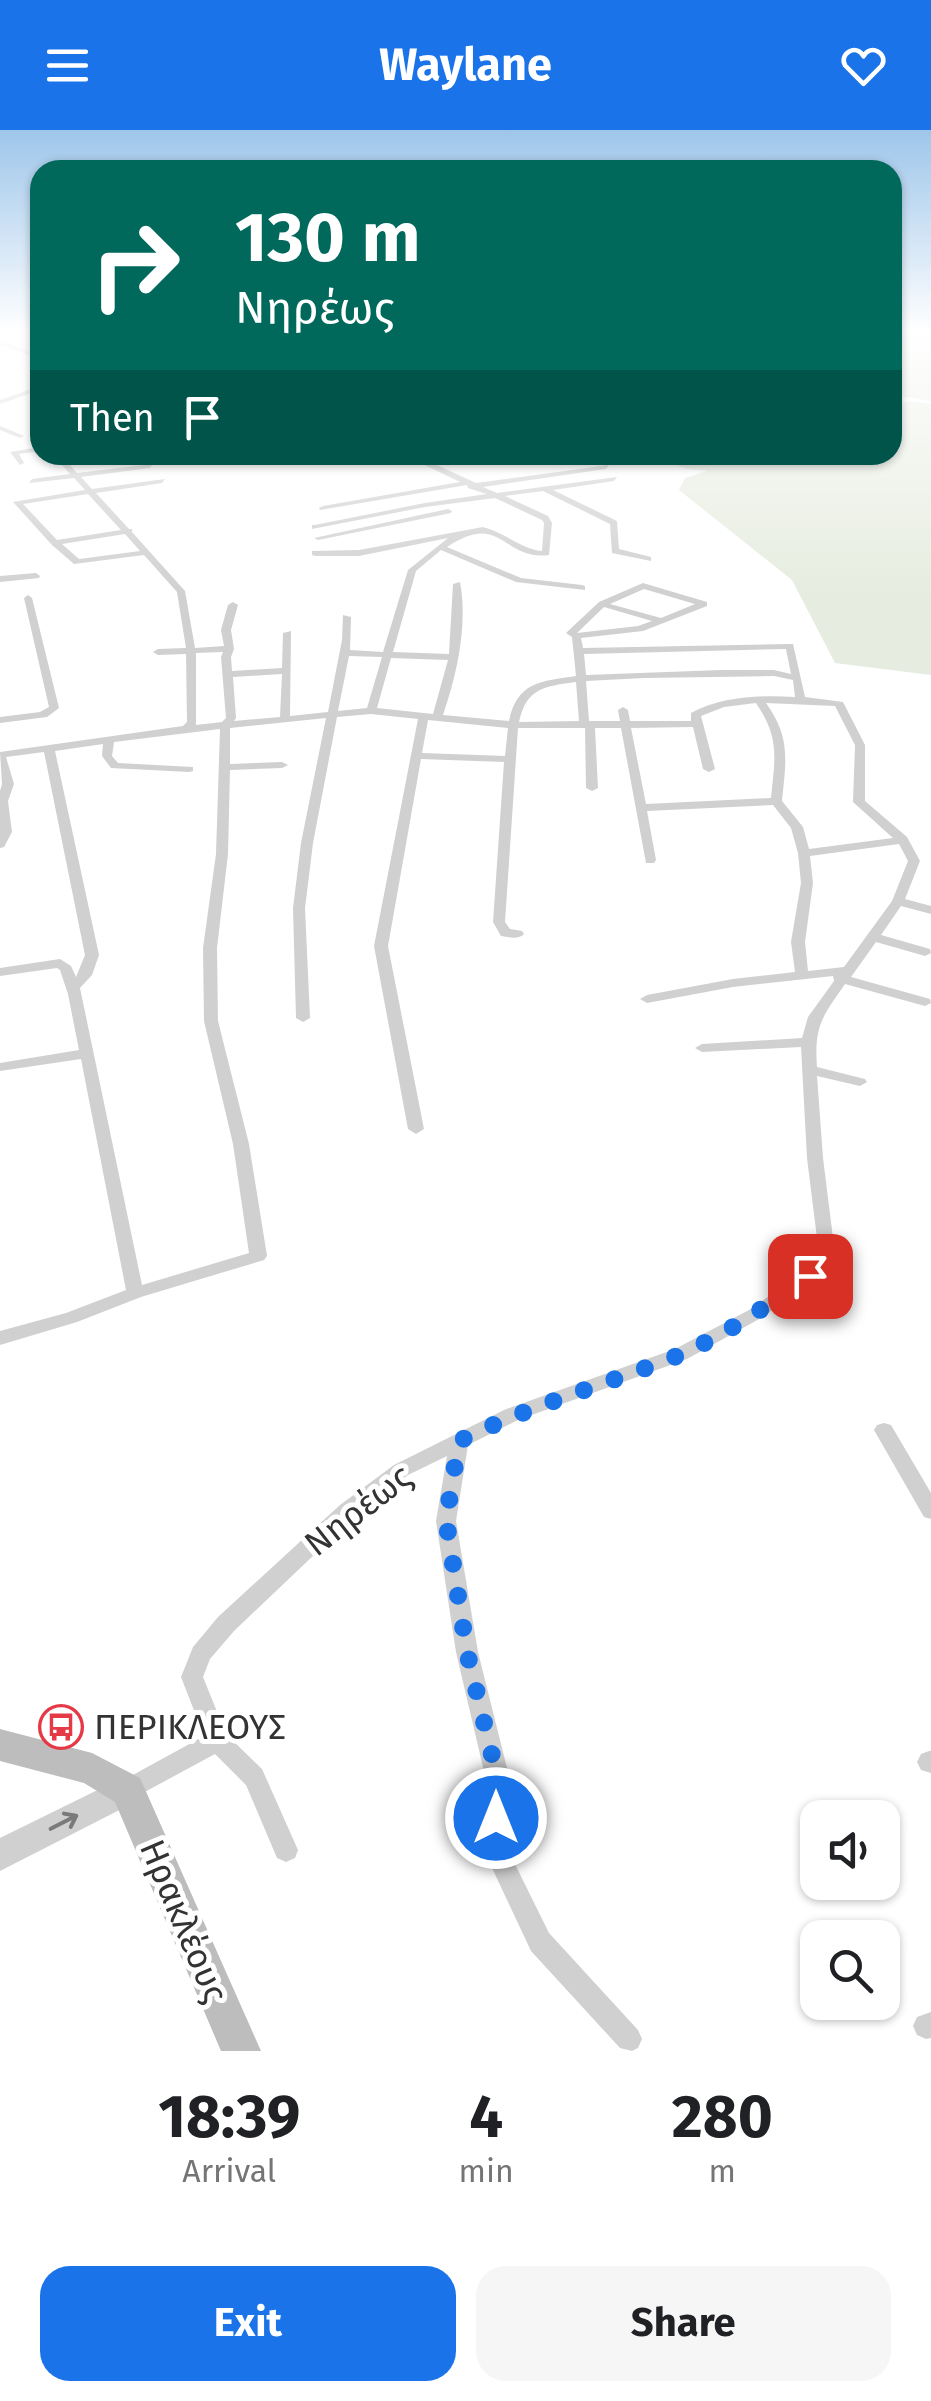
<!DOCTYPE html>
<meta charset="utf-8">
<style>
:root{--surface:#fff;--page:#f6f6f6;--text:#202124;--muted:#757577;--accent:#1a73e8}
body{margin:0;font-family:"Fira Sans",sans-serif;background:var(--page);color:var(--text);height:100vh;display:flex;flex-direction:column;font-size:38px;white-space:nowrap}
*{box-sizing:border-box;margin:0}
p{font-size:32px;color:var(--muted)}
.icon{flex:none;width:55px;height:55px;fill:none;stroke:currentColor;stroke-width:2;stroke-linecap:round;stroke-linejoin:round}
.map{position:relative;height:1921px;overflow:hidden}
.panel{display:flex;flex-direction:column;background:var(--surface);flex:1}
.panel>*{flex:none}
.guide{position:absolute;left:30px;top:30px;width:872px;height:305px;border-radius:30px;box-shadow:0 2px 8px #0004;background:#00695c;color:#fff;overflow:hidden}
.buttons{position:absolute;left:800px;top:1670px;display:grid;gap:20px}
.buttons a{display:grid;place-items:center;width:100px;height:100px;border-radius:20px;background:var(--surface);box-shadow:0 2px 8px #0004;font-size:50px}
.pin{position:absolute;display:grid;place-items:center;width:85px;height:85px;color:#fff;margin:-42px;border-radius:20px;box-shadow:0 5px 15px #0006}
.me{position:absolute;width:110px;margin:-55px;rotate:0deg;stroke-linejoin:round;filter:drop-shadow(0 0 8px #0008)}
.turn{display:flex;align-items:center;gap:35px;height:210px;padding:0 40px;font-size:45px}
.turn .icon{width:130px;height:130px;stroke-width:2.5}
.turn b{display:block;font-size:70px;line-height:85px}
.then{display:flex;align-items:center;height:95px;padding:0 40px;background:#0003;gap:20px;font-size:38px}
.eta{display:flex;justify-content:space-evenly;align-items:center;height:170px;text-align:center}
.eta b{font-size:60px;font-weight:700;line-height:70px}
.primary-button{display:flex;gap:20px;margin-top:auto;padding:20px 40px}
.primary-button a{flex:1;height:115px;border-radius:30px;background:var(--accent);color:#fff;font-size:40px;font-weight:700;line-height:115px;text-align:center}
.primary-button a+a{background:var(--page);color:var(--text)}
header{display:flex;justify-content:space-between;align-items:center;height:130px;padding:0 40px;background:var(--accent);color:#fff;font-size:45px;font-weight:700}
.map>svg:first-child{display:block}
.green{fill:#e6ecdf}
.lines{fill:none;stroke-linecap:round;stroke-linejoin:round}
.minor{fill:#d0d0d0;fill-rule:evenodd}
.tertiary{fill:#d0d0d0;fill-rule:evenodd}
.secondary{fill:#bdbdbd;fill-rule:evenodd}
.oneway{stroke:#7a7a7a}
.route{stroke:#1a73e8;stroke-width:18;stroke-dasharray:0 32.4}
.labels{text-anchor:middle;stroke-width:10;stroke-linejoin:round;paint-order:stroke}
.near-street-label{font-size:35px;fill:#333;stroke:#fff}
.near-poi-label{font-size:35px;fill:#333;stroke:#fff;text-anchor:start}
</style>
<header><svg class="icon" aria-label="menu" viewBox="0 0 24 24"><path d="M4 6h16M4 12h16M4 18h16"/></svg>Waylane<svg class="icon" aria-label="heart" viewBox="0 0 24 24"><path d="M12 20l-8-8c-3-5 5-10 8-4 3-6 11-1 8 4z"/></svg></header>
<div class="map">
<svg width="931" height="1921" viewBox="0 0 931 1921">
<rect width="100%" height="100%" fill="#fff"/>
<g class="green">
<path d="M892,200H931V271L893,265Z"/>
<path d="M911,271L931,274V545L835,533L792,450L679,360L685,348L707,341L687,339L648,325H892L893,276Z"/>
</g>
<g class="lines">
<g class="minor">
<path d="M0,211L40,225V229L0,215Z"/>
<path d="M40,256V260L0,274V270Z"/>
<path d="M0,296L22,305L24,306L20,308L0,300Z"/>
<path d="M40,317V321L19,324L24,333L20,335L10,322Z"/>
<path d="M53,325H61L77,343L153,334L150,338L81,347L92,359L165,349L162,353L96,363L129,399H132V402L185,461L195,518L224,516L221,500L228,475L233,472L238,475L231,500L234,519L231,527L232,541L282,538L283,503L291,501L290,586L328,582L342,510L343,485L351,487L350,520L383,522L408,440L448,408L359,426H315L312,425V421L359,420L483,397C504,402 521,419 542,421L544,393L542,390L495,368L425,377L312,399V395H315L425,373L487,364L468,358L467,355L320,380L319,378L323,376L460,352L408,327L373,330L370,326L415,325L476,353L609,335L606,339L483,357L497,363L617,347L614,351L553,360L617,391L619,419L651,427V431L612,423L610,394L543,361L505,366L548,386L552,393L549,425C502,431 502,380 447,417L521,448L582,455L585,456V460L516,452L441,420L416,441L393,522L449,524L453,454L460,452C468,495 457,544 443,585L509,591C517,552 541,551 576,546L572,507L566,503L599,472L643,453L707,472V476L643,501L581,508L583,518L793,514L805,567L843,572L865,615V671L907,707L920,731L905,769L931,776V784L901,776L881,805L930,819L931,823L925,826L876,812L851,847L930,869L931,873L925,876L845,854C822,887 814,896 817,937L865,949L867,952L860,956L817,946L823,1028L833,1108V1128L816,1150L761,1188L687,1229L518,1290L468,1315L456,1391L478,1522L510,1650L509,1722L549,1803L638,1900L642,1909L638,1918L632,1921L620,1918L531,1821L485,1723L486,1650L456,1522L436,1391L447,1326L408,1345L354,1387L234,1501L210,1529L203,1547L226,1604L262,1639L298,1720L295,1728L286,1732L277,1728L246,1655L215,1624L128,1671L120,1668L116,1660L120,1652L204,1606L181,1547L193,1517L218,1487L340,1375L394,1335L504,1280L675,1219L749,1180L804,1142L816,1127L817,1108L807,1028L801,917L702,922L695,918L702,914L802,908L808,887L834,851L833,846L733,857L647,873L640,869L647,865L733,849L795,842L791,812L801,753L798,723L791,698L773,675L647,681L656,730L654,733H646L621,598H595L598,658L592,661L586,658L585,598H518L505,792L510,799L522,801L524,804C519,810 508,807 501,806L493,792L504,632L421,629L388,816L424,999L416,1004L408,999L374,816L418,589L371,584L337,587L313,713L305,778L310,888L303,892L296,888L293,778L301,713L326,588L230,598V634L282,632L288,635L282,638L230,640L228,724L217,818L218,891L249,1014L267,1126L264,1130L141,1167L77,1192L0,1215V1201L66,1183L126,1160L81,929L0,941V933L79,920L68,864L60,840L57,838L0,846V838L60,829L71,836L76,847L85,825L44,622L6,627L14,654L8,671L12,702L4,717L0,718V661L2,654L0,622L183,596L187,592L186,524L158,525L153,522L158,519L186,518L177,462L144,425L74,434L52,415L13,372L85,360L74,348L29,353L32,349L70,344ZM88,364L121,400L57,410L23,374ZM125,404L140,421L79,429L62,414ZM644,459L695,474L661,488L610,474ZM604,477L652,491L638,496L577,503ZM786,519L791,544L774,540H721L586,545L584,524ZM223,522L221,527L226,588L222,592L196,595V523ZM349,526L382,527L367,578L338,581ZM391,528L448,530L433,584L377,578ZM282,544L280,587L234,591L236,588L233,547ZM774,546L793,550L795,567C761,565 723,566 691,583V591H630L628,580L623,577L618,580L620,591H589L586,551L644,548ZM576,552L579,591L519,592C526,558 545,556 576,552ZM756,573C780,608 775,628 771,668L646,674L631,598L693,597L703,639L709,642L715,639L701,586L724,577ZM766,573L835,576L855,615L853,672L893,708L809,719L803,697L782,671C786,630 791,608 766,573ZM428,590L508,598L505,626L422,623ZM220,599L216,724L203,818L204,891L233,1014L249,1123L142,1155L80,858L92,845L99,825L55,621L103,614L102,626L111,638L189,642L193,641V637L118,633L112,626L114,612ZM899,714L908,731L892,771L844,837L808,841L805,812L813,753L810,726Z"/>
<path d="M448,379L452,381L451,383L318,410L314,408Z"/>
<path d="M36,443L40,446L39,448L0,452V446Z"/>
<path d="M28,465L32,468L59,578L47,587L0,593V587L40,582L49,577L24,468Z"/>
<path d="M884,1293L891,1295L931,1363V1389L924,1387L874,1300L877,1295Z"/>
<path d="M929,1621H931V1643L921,1640L917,1632L921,1624Z"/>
<path d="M931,1882V1908L926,1909L917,1905L913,1896L917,1887Z"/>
</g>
<path class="tertiary" d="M128,1645L139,1650L144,1660L139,1670L0,1741V1708Z"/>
<path class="secondary" d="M0,1599L92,1623L140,1648L261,1921H221L115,1672L84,1653L0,1631Z"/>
</g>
<defs><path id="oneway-shaft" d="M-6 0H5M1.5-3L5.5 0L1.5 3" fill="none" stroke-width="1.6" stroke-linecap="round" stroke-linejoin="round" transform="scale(2.5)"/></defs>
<use class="oneway" href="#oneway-shaft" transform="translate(64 1692) rotate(-27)"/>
<linearGradient id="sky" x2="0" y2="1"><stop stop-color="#9ec6ea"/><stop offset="0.43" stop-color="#fff"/><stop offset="1" stop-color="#fff" stop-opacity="0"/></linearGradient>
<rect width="931" height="469" fill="url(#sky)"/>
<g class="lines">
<path class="route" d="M496,1688L498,1650L467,1522L446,1390L459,1311C529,1276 604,1255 677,1226C724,1206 768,1175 810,1146"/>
</g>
<defs>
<g id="bus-ring" transform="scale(2.25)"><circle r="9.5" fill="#fff" stroke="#e63946" stroke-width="1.5"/><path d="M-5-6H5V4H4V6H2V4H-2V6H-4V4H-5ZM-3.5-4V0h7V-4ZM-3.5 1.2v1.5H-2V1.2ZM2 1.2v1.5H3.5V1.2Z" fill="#e63946"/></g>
</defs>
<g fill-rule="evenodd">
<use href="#bus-ring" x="61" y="1597"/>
</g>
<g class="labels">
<g class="near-street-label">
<text transform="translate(358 1380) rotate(-38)" y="12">Νηρέως</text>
<text transform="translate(184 1791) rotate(67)" y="12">Ηρακλέους</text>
</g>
<g class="near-poi-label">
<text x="94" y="1609">ΠΕΡΙΚΛΕΟΥΣ</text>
</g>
</g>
</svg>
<div class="buttons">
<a><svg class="icon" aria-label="sound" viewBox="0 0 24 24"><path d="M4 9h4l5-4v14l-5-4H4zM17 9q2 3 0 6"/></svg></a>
<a><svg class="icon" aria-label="search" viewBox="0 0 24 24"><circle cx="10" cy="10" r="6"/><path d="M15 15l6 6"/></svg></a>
</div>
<div class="pin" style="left:810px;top:1146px;background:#d93025"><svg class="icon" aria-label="arrive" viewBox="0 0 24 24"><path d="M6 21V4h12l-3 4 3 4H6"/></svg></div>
<svg class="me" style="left:496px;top:1688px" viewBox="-20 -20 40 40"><circle r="17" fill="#1a73e8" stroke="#fff" stroke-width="3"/><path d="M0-11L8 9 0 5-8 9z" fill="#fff"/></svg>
<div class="guide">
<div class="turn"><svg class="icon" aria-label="right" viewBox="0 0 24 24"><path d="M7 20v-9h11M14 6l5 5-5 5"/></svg><div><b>130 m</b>Νηρέως</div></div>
<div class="then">Then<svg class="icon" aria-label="arrive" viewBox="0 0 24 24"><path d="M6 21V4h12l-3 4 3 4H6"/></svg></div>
</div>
</div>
<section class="panel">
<div class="eta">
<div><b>18:39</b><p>Arrival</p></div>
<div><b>4</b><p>min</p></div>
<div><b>280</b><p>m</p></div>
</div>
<div class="primary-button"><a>Exit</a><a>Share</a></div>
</section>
